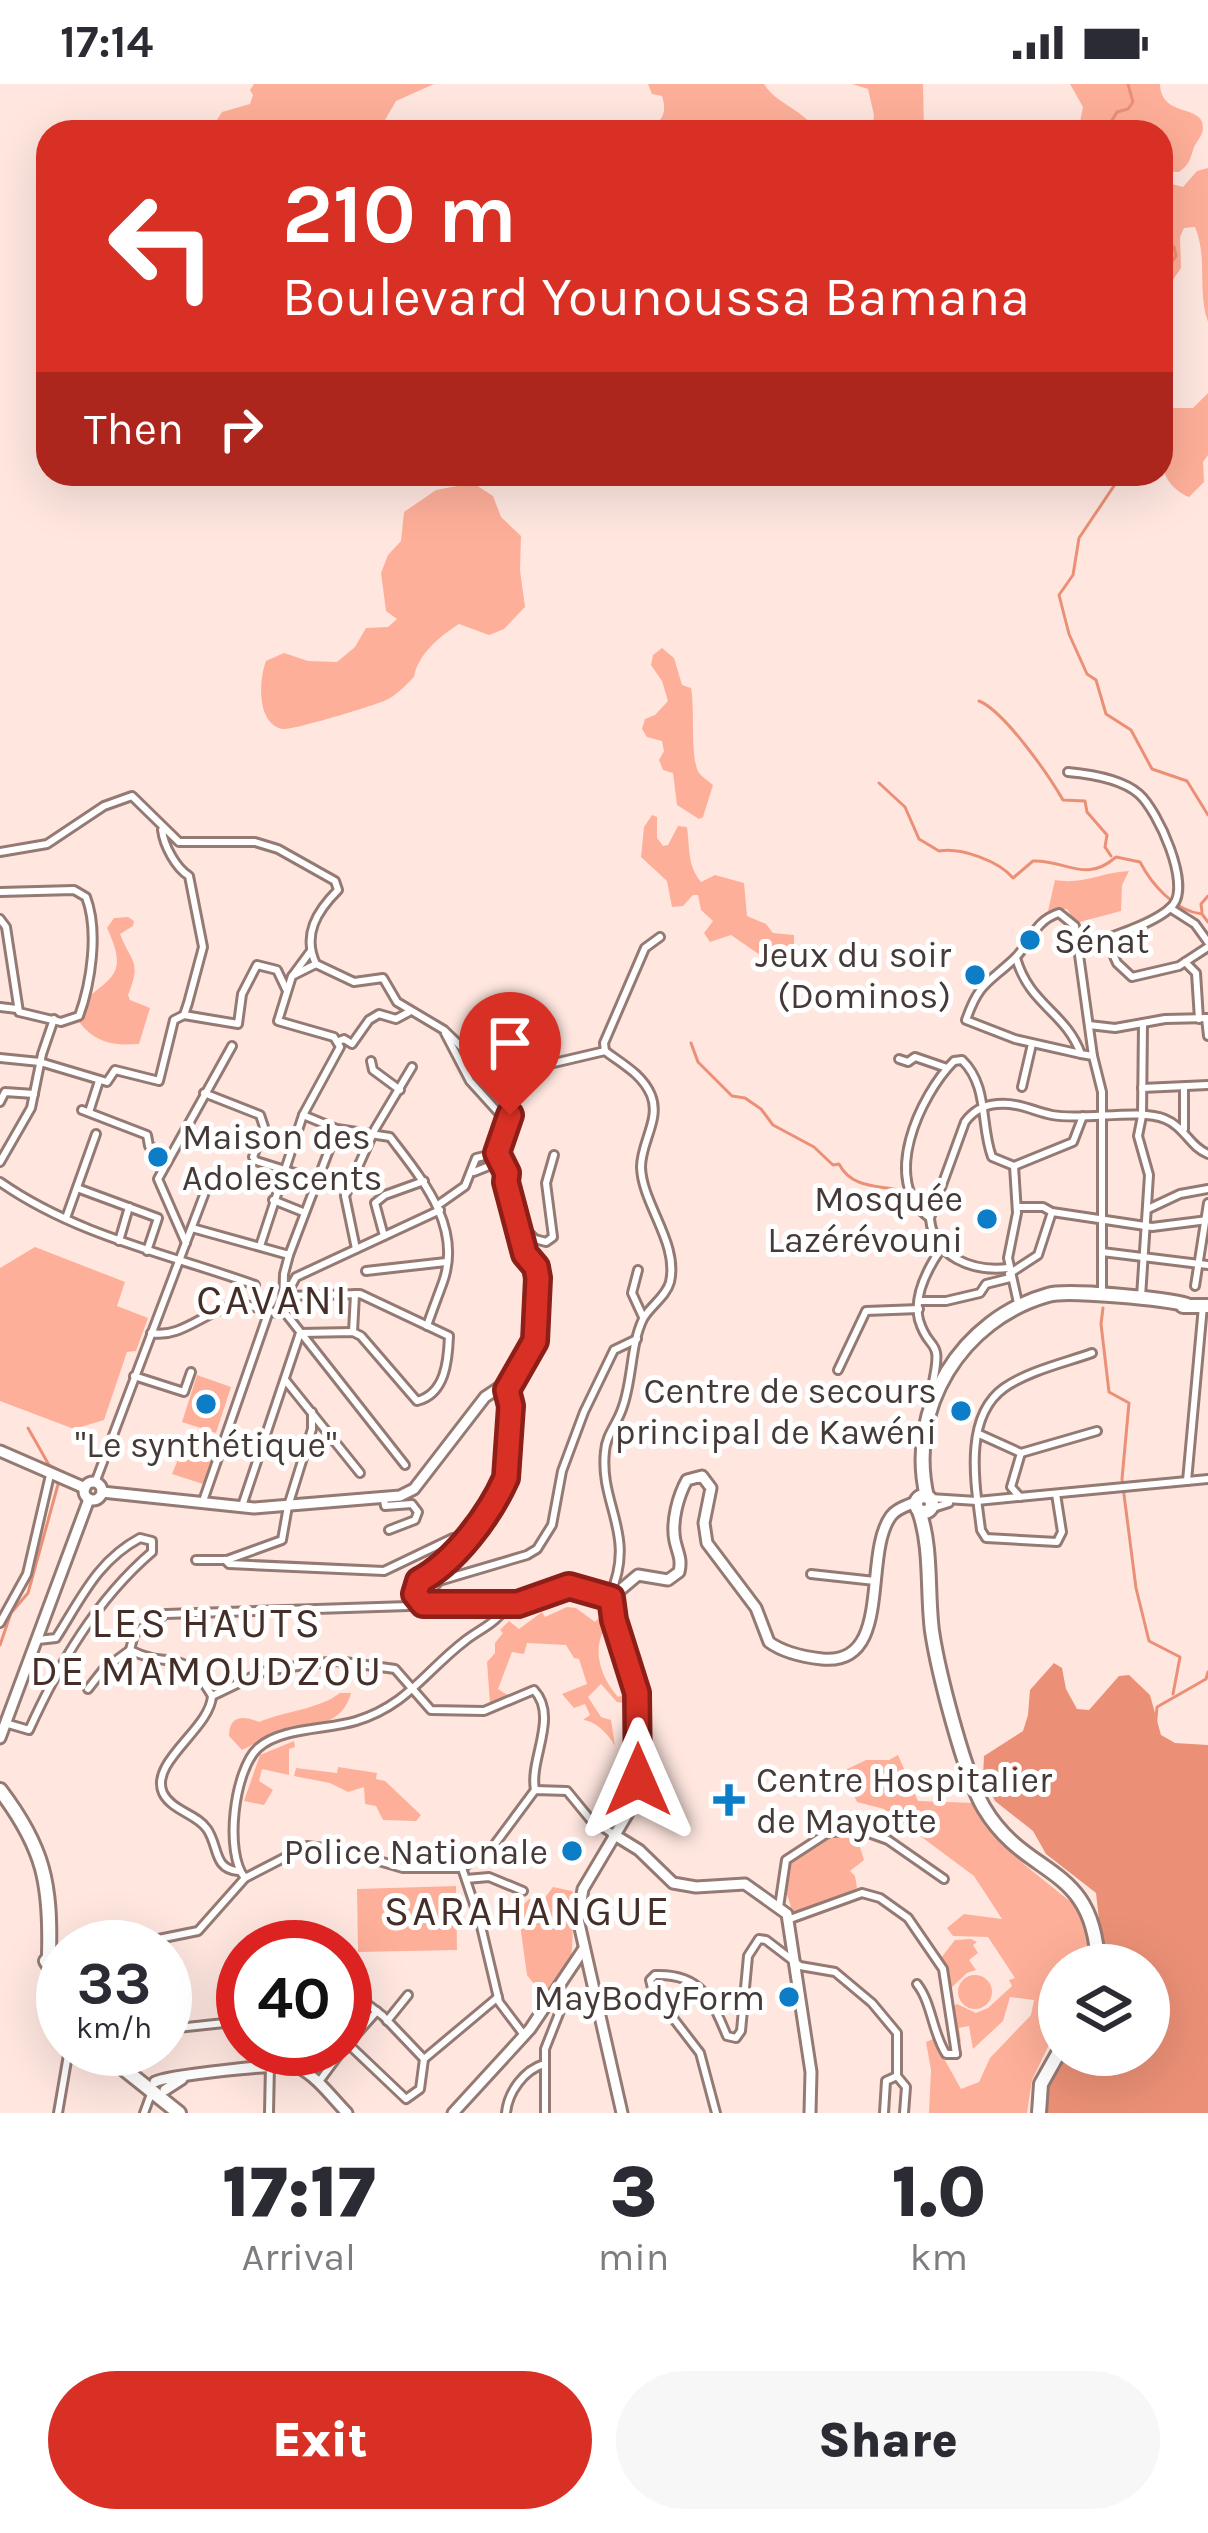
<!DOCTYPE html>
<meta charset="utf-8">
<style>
:root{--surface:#fff;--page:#f7f7f7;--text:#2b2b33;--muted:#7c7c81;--accent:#d93025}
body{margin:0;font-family:Karla,sans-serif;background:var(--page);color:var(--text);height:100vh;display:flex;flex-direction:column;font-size:45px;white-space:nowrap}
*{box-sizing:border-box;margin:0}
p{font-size:39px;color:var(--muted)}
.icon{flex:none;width:66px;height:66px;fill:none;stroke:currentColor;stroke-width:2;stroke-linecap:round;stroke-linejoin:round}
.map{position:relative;height:2029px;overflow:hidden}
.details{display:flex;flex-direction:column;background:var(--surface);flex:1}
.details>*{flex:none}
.banner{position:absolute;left:36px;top:36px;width:1137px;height:366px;border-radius:36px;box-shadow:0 12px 48px #0002;background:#d93025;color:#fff;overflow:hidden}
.controls{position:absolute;left:1038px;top:1860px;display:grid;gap:24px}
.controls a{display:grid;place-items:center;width:132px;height:132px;border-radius:50%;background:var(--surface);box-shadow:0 12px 48px #0002;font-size:60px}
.speed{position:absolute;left:36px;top:1836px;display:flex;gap:24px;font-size:60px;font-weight:700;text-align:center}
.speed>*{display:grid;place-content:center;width:156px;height:156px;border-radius:50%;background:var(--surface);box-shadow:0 12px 48px #0002;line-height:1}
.speed small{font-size:30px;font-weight:400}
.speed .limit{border:18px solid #d22;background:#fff;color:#111}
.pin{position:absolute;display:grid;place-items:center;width:102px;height:102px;color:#fff;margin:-123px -51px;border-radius:50% 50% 50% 0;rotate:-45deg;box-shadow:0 0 12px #0007}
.pin .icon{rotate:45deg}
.me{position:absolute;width:132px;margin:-66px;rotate:0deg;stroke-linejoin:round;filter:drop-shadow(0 0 9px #0008)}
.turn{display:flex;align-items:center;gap:42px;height:252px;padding:0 48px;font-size:54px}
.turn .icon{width:156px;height:156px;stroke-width:2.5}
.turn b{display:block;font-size:84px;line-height:102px}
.then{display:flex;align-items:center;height:114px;padding:0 48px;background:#0003;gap:24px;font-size:45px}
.eta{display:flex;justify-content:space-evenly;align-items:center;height:204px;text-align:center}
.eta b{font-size:72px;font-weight:800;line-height:84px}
.action{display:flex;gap:24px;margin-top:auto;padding:24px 48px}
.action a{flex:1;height:138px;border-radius:72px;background:var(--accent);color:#fff;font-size:48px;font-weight:800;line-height:138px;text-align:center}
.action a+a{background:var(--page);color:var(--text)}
.status{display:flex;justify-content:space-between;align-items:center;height:84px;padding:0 60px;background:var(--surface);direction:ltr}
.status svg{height:33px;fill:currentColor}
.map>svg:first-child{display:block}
.green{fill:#feaf99}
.water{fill:#eb9076}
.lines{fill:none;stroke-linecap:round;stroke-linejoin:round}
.stream{stroke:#eb9076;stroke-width:3}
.street-casing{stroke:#947a73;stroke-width:12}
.secondary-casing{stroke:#947a73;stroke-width:15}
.primary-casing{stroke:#947a73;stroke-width:18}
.street{stroke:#fff;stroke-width:6}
.secondary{stroke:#fff;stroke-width:9}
.primary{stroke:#fff;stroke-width:12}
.route-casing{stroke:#8d1f18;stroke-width:30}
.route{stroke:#d93025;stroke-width:21}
.poi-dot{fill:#0e7dc7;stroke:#fff;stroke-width:4.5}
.labels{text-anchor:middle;stroke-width:10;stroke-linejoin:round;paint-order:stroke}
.poi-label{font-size:36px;fill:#453a37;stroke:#fff;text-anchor:end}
.quarter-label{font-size:42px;letter-spacing:3px;fill:#442e27;stroke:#fff}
</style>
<div class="status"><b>17:14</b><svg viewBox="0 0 49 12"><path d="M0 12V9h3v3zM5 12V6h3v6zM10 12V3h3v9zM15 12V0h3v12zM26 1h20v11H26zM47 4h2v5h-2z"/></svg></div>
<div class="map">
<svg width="1208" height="2029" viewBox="0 0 1208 2029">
<rect width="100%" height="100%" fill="#ffe7e0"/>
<g class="green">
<path d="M254,0H434L396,17L378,48H282L268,41L255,48H220L215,39L222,28L250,20L253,11L250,6Z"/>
<path d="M648,0H764C777,21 804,25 817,48H647C661,37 668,31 662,12L652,10Z"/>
<path d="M852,0H923L924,48H872L874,31L868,5Z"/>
<path d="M1160,0C1161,35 1205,19 1203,45C1202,52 1197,57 1194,63C1190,75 1190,80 1179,88L1161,87V48H1078L1083,23L1070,0Z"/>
<path d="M1208,84V238C1197,207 1208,174 1195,143L1184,144L1180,153L1181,184L1161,213V97L1183,103L1197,87Z"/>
<path d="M1208,309V371L1203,378L1204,398L1189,413C1170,405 1161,389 1161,370L1166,366C1169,348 1161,335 1161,317L1172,324H1193Z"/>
<path d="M473,399L493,412L501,433L521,452L520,486L525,523L504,545L489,551L459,540C440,552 418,570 414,593C405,602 396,612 384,617C372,622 291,647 282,645C256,639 259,595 266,577L284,569L308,577L337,578L355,563L366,544L388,543L397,535L386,527L381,489L388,471L401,457L404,428L436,406Z"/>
<path d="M662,564L674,574L682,601L691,604C695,624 690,675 699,689C703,694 709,697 713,701L703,733L699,735L677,721L673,689L663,686L659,676L664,667L662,657L647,653L642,645L645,635L655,631L668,617L662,597L651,581L653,571Z"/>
<path d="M652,731L657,733V754L663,762L668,761L678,742L687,743C690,764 687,781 701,798L715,791L744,799L747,832L766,840L773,849L794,851V866L787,872L760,871L731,851L710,858L704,849L713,837L701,826L698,811H693L683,822L672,823L667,797L641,773L644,743Z"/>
<path d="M1129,787L1122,801L1121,827L1076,839L1067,825L1048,827L1055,796C1083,801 1102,788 1129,787Z"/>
<path d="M128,833L134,837L133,842L120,850C131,879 142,876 128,911L130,916L150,924L139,960C112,962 91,959 74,930C100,892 134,901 107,844L114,834Z"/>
<path d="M35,1163L125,1198L117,1222L148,1234L136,1267L127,1268L104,1336L74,1345L0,1317V1184Z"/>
<path d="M197,1291L231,1303L216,1349L182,1338Z"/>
<path d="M187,1353L209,1360L211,1356L217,1358L203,1400L172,1390Z"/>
<path d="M567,1523L576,1524L595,1538L603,1529L610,1533L615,1549L602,1550C593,1572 603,1596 618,1613L625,1610V1619L617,1618L601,1600L588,1613L601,1633L611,1636L615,1662C609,1651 596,1637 583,1636L590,1631L585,1620L574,1624L562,1610L587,1600L579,1575L574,1574L566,1561L527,1559L524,1570L512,1568L498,1605L509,1612L490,1619L487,1578L495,1569V1559L503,1549L500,1546L509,1537L519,1545L542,1528L545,1533Z"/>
<path d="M340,1609H351C341,1647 300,1642 269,1653C259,1656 252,1662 242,1666L229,1652C229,1630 245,1632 259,1638C286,1627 319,1625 340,1609Z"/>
<path d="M294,1657L295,1663L289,1665V1691L262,1685L259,1697L273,1706L264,1721L244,1717L260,1671Z"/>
<path d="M898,1671L918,1717L975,1719L986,1740L1026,1782L1077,1823L1087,1854L1089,1881H1059V1940L1032,1996L1027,2029H929L931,1986L926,1958L933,1955L961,2005L979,1998L990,1974L1031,1931L1034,1916L1010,1913L1003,1937L973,1965L969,1942L959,1944L961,1958H957L953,1922L957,1920L976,1929L988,1924L1012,1902L1009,1896L1015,1894L988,1853L953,1852L947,1844L964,1830L1002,1835L974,1792L884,1725L857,1718L843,1687L866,1676H889Z"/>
<path d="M338,1683L377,1689L376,1695L385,1697L421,1731L416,1737L383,1736L376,1722L365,1720L364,1703L348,1708L330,1699L294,1692L296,1684L337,1689Z"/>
<path d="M856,1750L864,1776L850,1787L855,1792L857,1804L793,1830L786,1807L789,1780L831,1751Z"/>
<path d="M456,1802L457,1866L358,1868L357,1805Z"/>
<path d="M553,1803L572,1807L577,1814C565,1856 587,1880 542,1910L527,1891L518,1826L529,1815L543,1816Z"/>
<path d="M971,1855L977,1858L973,1861L978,1869L969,1876L976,1886L967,1889L951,1904L941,1874L955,1856Z"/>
<circle cx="975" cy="1908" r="17"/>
</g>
<path class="water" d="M1054,1579L1062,1584L1066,1605L1077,1625L1089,1626L1119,1592L1129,1591L1150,1611L1161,1651L1175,1659L1208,1661V2029H1048V2004L1064,1971H1149V1881H1104L1096,1809L1046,1770L1033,1747L995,1717L983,1694L984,1672L1023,1647L1028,1631L1030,1606Z"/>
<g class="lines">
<g class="stream">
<path d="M1105,48L1117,28L1128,25L1133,18L1128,0"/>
<path d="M1161,157L1174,163L1176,172L1161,192"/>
<path d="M1122,390L1079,454L1073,491L1059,511L1069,550L1087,590L1096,596L1106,630L1131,646L1152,685L1187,697L1208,731"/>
<path d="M979,617C1004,627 1048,690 1063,716L1085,717L1087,728L1107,751L1105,763L1111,772"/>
<path d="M879,699L905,723L919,755L939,767C960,763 999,777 1013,794L1033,777C1067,776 1085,800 1116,773L1140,778C1152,801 1175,827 1202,830L1208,838"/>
<path d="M1202,828L1201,820L1208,812"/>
<path d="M691,959L698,978L732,1012L745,1014L761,1025L773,1041L814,1063L833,1081L839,1080C852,1105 878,1101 903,1107"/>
<path d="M1103,1224L1101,1240L1109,1308L1129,1319L1122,1395L1136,1504L1149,1557L1180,1573L1173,1610"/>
<path d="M28,1344L49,1381L63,1388"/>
<path d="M0,1561L11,1529L28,1509L59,1397"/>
<path d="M1155,1647L1157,1623L1206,1595L1208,1588"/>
</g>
<g class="street-casing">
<g id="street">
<path d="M1068,688C1090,690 1122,695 1139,710C1158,727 1191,800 1173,821C1157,840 1103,855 1079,864"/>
<path d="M0,768L47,760L104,722L132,712L179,758H255L278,765L335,797L338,806C317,827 302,851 316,880L354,898L383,894L397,918L444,946L478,979L492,987L524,986L605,967"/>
<path d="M0,808L74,806L86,813C99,847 91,899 79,932L61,938L19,928L6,843L0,835"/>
<path d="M1170,824L1195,840L1208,858"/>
<path d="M1106,854L1117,879L1132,893L1179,882L1208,863"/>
<path d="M1016,874C1030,922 1065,927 1081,970L1093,972"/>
<path d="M1185,878L1196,889L1199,935"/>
<path d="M293,891L310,868"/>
<path d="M0,923L17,925"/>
<path d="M184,931L238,940L242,910L257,881L277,886L286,905"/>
<path d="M1206,934L1208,952"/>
<path d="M1089,941L1115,944L1165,935L1208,934"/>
<path d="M339,957L344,955L352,960L369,936L379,930L396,935L409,928"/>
<path d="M605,967C622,980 642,990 651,1011C661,1035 641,1058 641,1083C642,1120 679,1159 670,1198C666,1213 650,1222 643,1235C630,1262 633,1296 622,1325C617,1340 606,1351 605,1367C599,1421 637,1450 610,1511"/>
<path d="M605,967L604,959L645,864L660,853"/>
<path d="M1081,970L1015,955L966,936C979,899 987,900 1013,876C1031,860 1033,837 1059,829L1075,842L1093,972L1102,1008V1211"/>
<path d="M0,974L40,978L107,998L115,986L159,997L174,936L184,931L188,919L203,863L189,792C176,784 164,762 162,746"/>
<path d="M899,975L908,978L915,973L947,984"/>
<path d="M371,977L373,986L400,1006"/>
<path d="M507,989L513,1020L508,1038"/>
<path d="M1022,1003L1032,960"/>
<path d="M1184,1003V1045"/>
<path d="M1142,1004L1208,1001"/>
<path d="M204,1009L260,1031L264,1043L253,1073L256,1077L314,1095"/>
<path d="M0,1018L5,1008L34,1010"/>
<path d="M82,1026L147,1051L149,1062L169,1072"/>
<path d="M89,1028L99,997"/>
<path d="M303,1031L337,1045L390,1053C421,1094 463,1142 443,1198C438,1212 432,1227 427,1242"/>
<path d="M497,1069L507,1089L506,1098L523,1164L538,1194L535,1257L507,1306"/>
<path d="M0,1078L31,1024L42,970L54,935"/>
<path d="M1014,1082L1017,1129L1008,1174L1018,1219"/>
<path d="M1014,1082L1073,1058L1083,1032"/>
<path d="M474,1088L494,1080L495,1073"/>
<path d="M0,1098C77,1152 169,1170 255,1201"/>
<path d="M77,1104L158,1134L147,1167"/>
<path d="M273,1116L303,1128"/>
<path d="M438,1121L465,1102L476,1074L497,1069L508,1039L470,997L445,949"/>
<path d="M1017,1123H1043L1052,1128L1152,1143L1208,1136"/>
<path d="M1148,1125L1180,1110L1208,1105"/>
<path d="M66,1134L96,1050"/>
<path d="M930,1134L965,1038C973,1027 984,1021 997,1020C1018,1018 1033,1027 1052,1031C1083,1037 1140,1024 1165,1035C1185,1043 1189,1062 1208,1070"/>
<path d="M930,1134C879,1099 920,1011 954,977L962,976C989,1002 980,1041 992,1073L1014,1082"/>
<path d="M930,1135C934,1173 972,1188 1008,1184"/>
<path d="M519,1139L535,1155L546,1158L553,1153L546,1099L554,1071"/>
<path d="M192,1144L289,1171"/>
<path d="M384,1152L375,1119L385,1111L424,1097"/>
<path d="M119,1157L129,1123"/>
<path d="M186,1159L158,1095L232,962"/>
<path d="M260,1162L303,1031L340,963L334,953L278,937L292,892L316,880"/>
<path d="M356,1165L345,1112L375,1045L412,983"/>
<path d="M1102,1168L1208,1181"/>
<path d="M638,1186L632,1209L643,1233"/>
<path d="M366,1187L446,1178"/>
<path d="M1009,1190L1038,1171L1052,1128"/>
<path d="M1195,1202L1208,1119"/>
<path d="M1141,1213L1149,1091L1138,1052L1142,1032L1143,939"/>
<path d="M921,1217H946L980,1209L986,1200L1010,1194"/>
<path d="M279,1224L296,1193L440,1126"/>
<path d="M283,1225L284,1190L289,1171L337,1045"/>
<path d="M283,1226L405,1381"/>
<path d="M353,1248L355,1210"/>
<path d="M151,1249C180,1255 204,1228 232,1222C248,1218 263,1227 279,1229"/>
<path d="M838,1286L866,1227L919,1225"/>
<path d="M134,1292L184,1308L191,1288"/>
<path d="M286,1297L360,1389"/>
<path d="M940,1302L933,1298C943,1251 929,1270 919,1236C913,1212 928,1184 941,1165"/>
<path d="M979,1350L1021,1369L1097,1347"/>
<path d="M1187,1397L1203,1222"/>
<path d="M95,1399L210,1095"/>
<path d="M1056,1410L1062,1448L1057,1458L986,1454L981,1446C976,1404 962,1334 1004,1304C1028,1287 1064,1279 1092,1269"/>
<path d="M1020,1413L1011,1403L1021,1369"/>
<path d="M930,1414L977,1417L1208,1395"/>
<path d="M384,1416L385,1422L412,1420L418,1428L415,1436L389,1446"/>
<path d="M203,1417L269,1227"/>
<path d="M242,1422L300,1249L353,1248L361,1252L417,1317C445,1310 448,1278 449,1252L360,1210L284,1212"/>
<path d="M930,1425L949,1419"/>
<path d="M196,1476H227L282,1456L288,1422L312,1345V1328"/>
<path d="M225,1476L229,1480L384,1487L453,1454L467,1453"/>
<path d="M811,1490L875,1497"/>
<path d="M434,1518L433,1504L439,1497L527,1471L537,1465L552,1441L562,1387L584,1328L614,1266L637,1255"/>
<path d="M0,1539L27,1490L50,1391"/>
<path d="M130,1566C172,1587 181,1560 212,1612C210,1645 149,1678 163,1709C172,1727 197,1730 207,1745C219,1762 213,1785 238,1787"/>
<path d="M130,1566L134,1550L166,1530L409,1522L418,1518"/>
<path d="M88,1605L103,1586L130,1566"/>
<path d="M212,1612L262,1588L303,1581L337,1577L395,1585L431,1626L484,1627L534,1606C559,1633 529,1675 535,1706"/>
<path d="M5,1639L29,1646C59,1580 96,1516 152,1468V1457L140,1454C97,1477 81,1515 56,1554L38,1556"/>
<path d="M462,1784L480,1838L499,1918L524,1951"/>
<path d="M245,1794C224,1769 234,1686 258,1664C281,1643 327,1646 356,1637C408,1621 425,1587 466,1556C482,1544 497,1539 507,1521"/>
<path d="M466,1795L489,1793L523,1807"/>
<path d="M779,1823L786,1776L829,1748L863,1747L888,1756L944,1795"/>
<path d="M790,1835L862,1809L880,1814L908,1834L943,1885L956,1970"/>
<path d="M119,1863L198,1847L245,1794L307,1762L341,1766L403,1784H462L492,1764L535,1706L567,1707L590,1735L613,1750"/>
<path d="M917,1900C932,1919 932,1948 946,1970H956"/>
<path d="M345,1903L383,1932L424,1975"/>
<path d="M63,1913L59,1920L63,1936"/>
<path d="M387,1937L408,1911"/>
<path d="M168,1945L243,1937"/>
<path d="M345,1957L406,2015L420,2005L424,1975"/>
<path d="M345,1963L377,1927"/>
<path d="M424,1975L498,1913"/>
<path d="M289,1980L295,1965"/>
<path d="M897,1992L906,2003L904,2029"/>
<path d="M318,1999L343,1965"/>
<path d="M58,2029L69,1965"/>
<path d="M144,2029L151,2010"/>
<path d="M269,2029L270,1981"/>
<path d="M506,2029C508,2008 524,1986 544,1980"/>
<path d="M545,2029V1965L562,1922L557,1907"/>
<path d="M716,2029L700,1969L653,1908L650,1896L655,1891C701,1889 712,1916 727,1952L736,1954L741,1947L748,1872L759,1855L766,1856L800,1882L835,1888L872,1919L897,1949V1992"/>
<path d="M884,2029L886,1997L897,1992"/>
</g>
</g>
<g class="secondary-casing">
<g id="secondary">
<path d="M0,1367L85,1404"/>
<circle cx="93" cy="1407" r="9"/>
<path d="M102,1408L254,1424L400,1412L414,1405L485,1313L497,1305L507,1306L511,1322L506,1394C492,1426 464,1461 437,1485C430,1492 422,1495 415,1503L416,1514L423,1519L507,1521L569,1502L609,1512"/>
<path d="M0,1654L89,1415"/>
<path d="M613,1750L639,1766L673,1799L696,1803L745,1800L787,1830L811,1988L810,2029"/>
<path d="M155,1998C164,1992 285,1978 297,1983C317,1992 332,2014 347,2029"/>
<path d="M165,2006L182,1995"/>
<path d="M453,2029L530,1945L583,1866"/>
<path d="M622,2029L578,1835L583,1805L634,1719L638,1701L636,1603L606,1518L638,1491L668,1496L679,1488C682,1475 678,1470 675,1457C671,1438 678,1412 687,1396L702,1392L711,1404L704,1439L707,1459L756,1524L769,1558C784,1569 804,1573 822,1575C894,1582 862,1471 891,1432C897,1424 907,1422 915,1418"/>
</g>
</g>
<g class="primary-casing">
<g id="primary">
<path d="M1183,1222H1208"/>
<circle cx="924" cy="1420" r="8"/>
<path d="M927,1413C906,1324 962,1235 1048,1211C1066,1205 1168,1215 1187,1221"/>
<path d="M919,1427C932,1463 927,1508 932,1547C938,1587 964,1690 984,1724C1027,1796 1094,1778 1098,1881"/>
<path d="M0,1706C44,1764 51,1800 49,1871"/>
<path d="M63,1873L54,1869L46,1877L52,1886L63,1882"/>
<path d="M61,1884L63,1911"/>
<path d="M99,1965L179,2029"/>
<path d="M1039,2029L1041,2000L1059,1968"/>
</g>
</g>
<use href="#street" class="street"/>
<use href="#secondary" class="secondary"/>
<use href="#primary" class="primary"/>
</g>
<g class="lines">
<g class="route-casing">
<path id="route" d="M510,1031L497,1069L507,1089L506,1098L525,1170L536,1183L538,1194L535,1257L507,1306L511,1322L506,1394C490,1430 455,1478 419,1497L415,1510L423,1520H518L569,1502L611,1514L614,1536L637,1609L638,1696"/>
</g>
<use href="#route" class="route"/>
</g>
<g class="poi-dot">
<circle cx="1030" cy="856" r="12"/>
<circle cx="975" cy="891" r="12"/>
<circle cx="158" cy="1073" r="12"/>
<circle cx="987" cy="1135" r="12"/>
<circle cx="206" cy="1320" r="12"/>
<circle cx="961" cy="1327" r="12"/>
<path d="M723 1698h12v12h12v12h-12v12h-12v-12h-12v-12h12z"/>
<circle cx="572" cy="1767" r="12"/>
<circle cx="789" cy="1913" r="12"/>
</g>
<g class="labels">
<g class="poi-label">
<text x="1054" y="869" text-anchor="start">Sénat</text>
<text x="951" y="883">Jeux du soir<tspan x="951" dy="41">(Dominos)</tspan></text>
<text x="182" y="1065" text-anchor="start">Maison des<tspan x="182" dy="41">Adolescents</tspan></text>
<text x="963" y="1127">Mosquée<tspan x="963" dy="41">Lazérévouni</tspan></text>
<text x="937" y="1319">Centre de secours<tspan x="937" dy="41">principal de Kawéni</tspan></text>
<text x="206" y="1373" text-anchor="middle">"Le synthétique"</text>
<text x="756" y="1708" text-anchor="start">Centre Hospitalier<tspan x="756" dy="41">de Mayotte</tspan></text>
<text x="548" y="1780">Police Nationale</text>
<text x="765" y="1926">MayBodyForm</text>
</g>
<g class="quarter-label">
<text x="273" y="1230">CAVANI</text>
<text x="207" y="1553">LES HAUTS<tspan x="207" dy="48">DE MAMOUDZOU</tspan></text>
<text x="528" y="1841">SARAHANGUE</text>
</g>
</g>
</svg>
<div class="controls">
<a><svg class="icon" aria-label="layers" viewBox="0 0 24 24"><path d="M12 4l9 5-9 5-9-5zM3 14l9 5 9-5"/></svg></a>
</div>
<div class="speed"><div>33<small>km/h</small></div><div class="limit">40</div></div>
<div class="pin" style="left:510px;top:1031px;background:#d93025"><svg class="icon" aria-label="arrive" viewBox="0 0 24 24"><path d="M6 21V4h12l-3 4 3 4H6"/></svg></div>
<svg class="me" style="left:638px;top:1696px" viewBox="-20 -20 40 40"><path d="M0-17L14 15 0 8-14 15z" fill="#d93025" stroke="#fff" stroke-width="4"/></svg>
<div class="banner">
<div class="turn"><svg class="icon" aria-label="left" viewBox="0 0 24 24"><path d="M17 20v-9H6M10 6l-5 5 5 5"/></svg><div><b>210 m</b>Boulevard Younoussa Bamana</div></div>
<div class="then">Then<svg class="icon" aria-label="right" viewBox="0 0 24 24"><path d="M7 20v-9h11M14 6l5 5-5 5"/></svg></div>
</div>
</div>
<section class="details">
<div class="eta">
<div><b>17:17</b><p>Arrival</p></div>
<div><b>3</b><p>min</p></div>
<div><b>1.0</b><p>km</p></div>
</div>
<div class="action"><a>Exit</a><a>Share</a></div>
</section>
